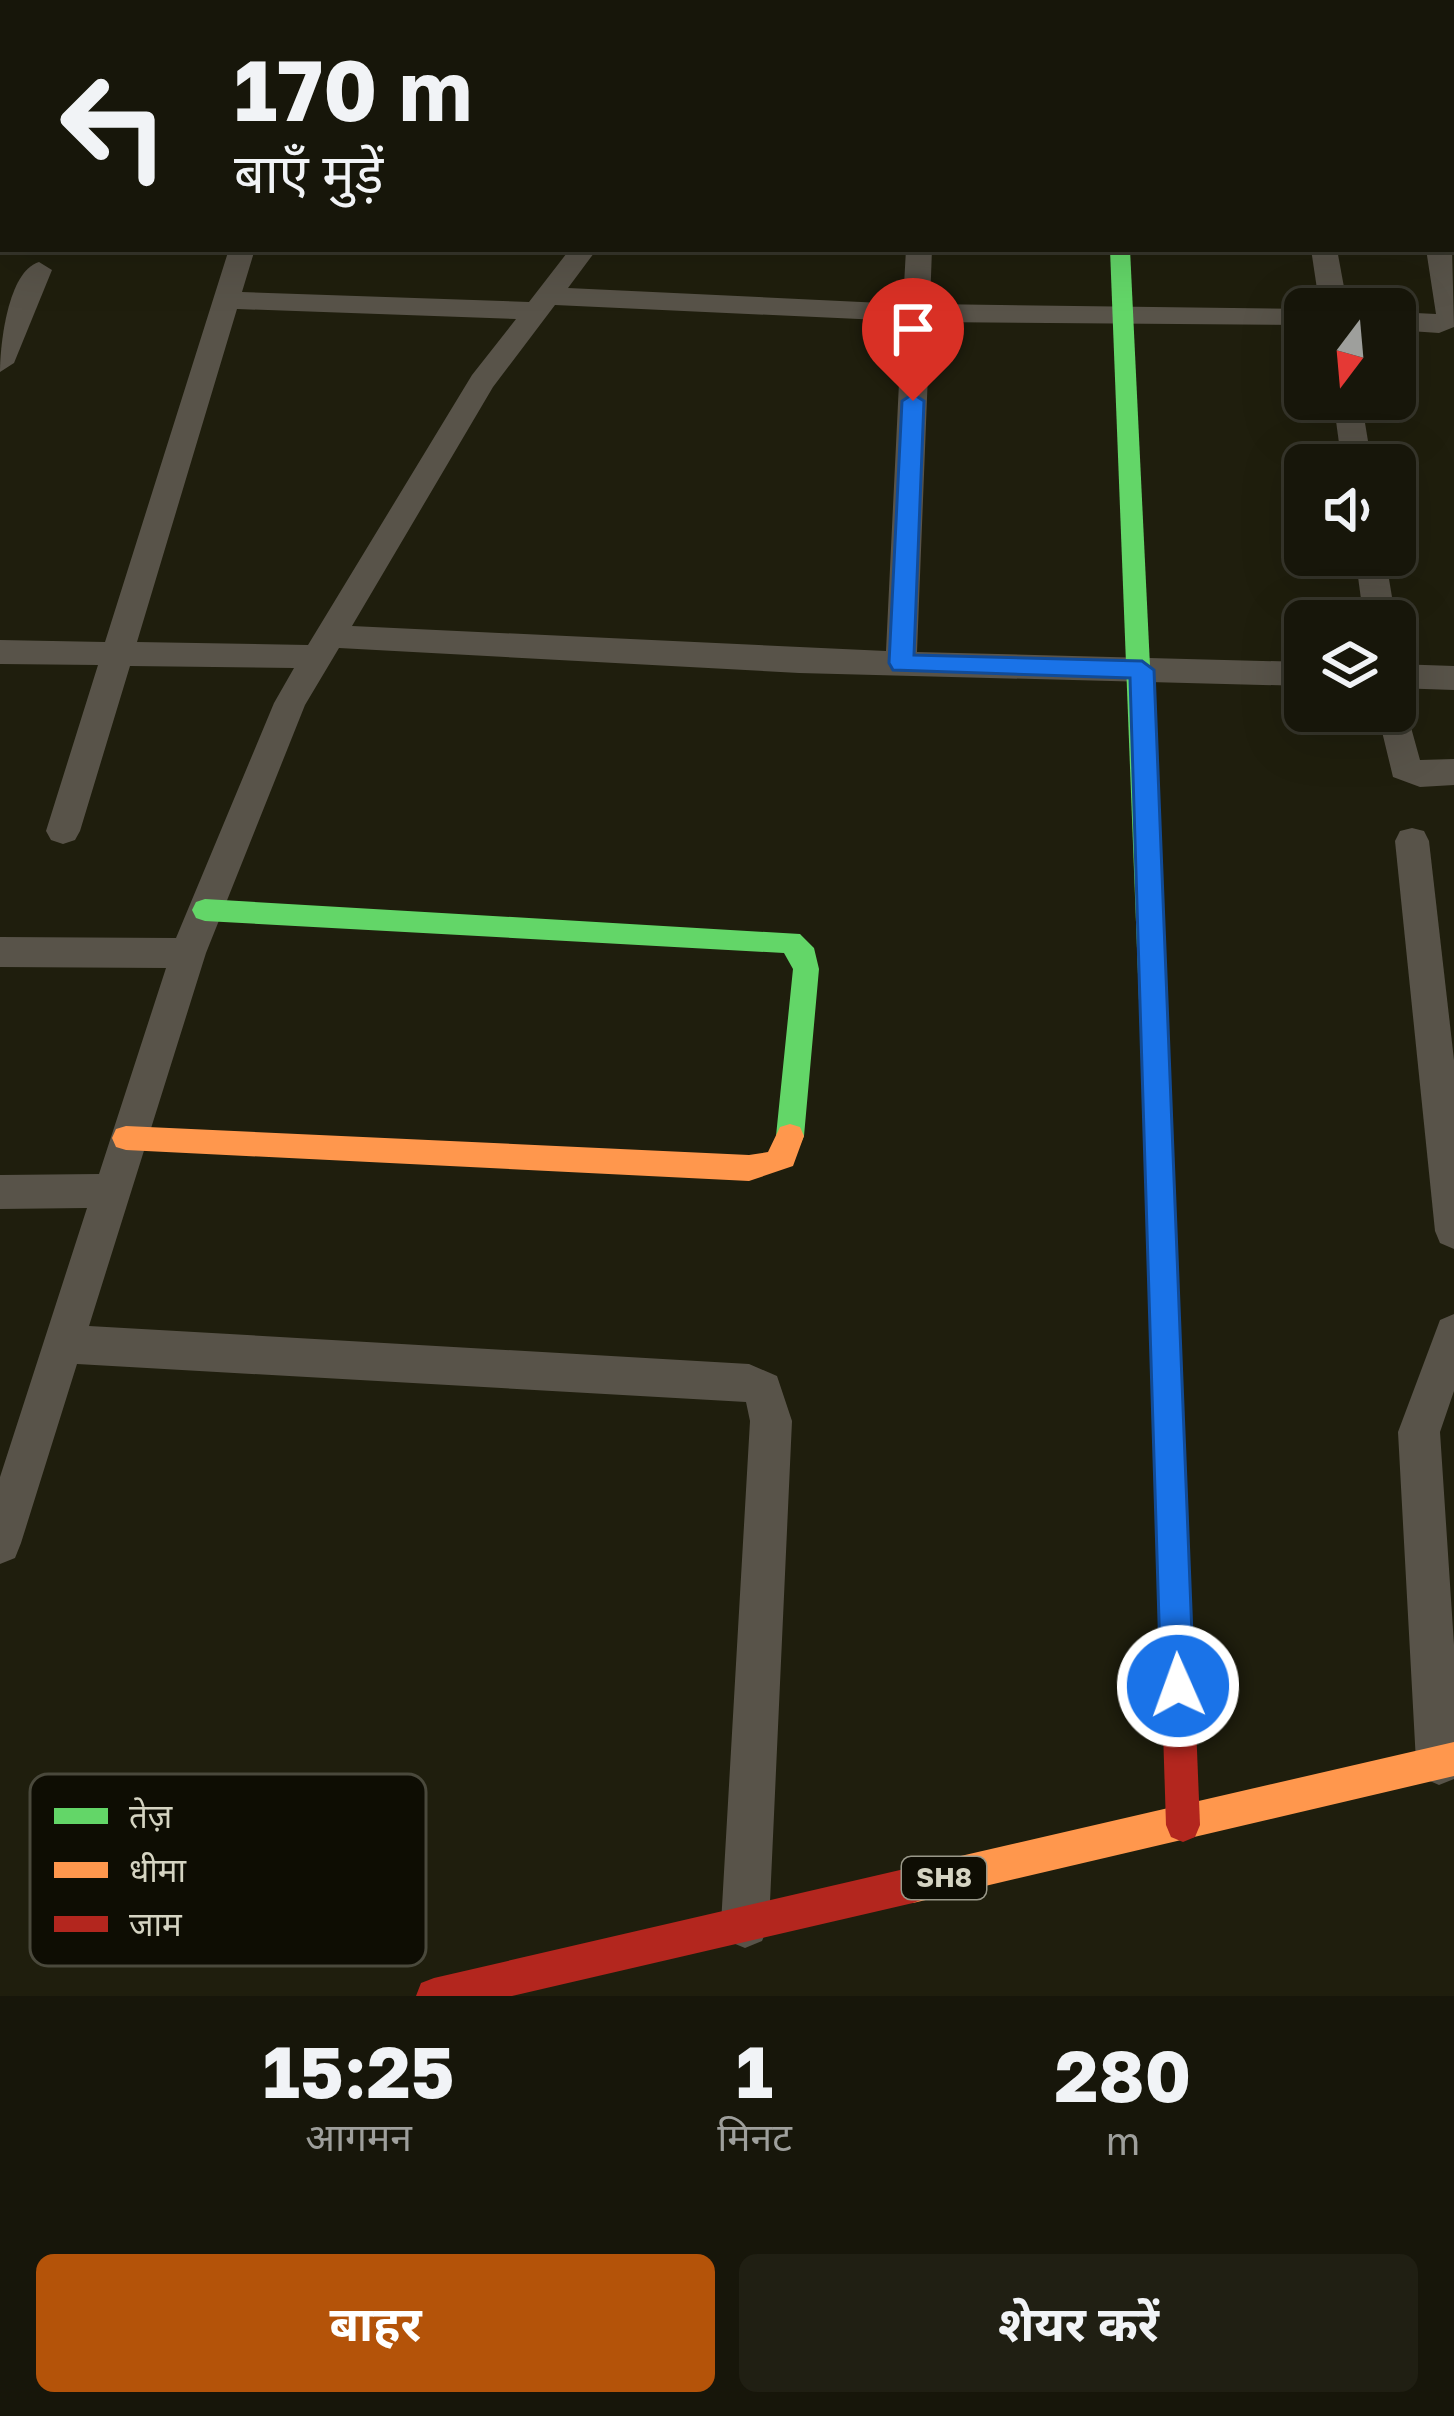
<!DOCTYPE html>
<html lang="hi">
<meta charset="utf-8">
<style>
:root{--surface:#17160a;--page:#201f13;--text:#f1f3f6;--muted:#9e9f9c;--line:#36352b;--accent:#b45309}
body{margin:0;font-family:"Golos Text","Noto Sans Devanagari",sans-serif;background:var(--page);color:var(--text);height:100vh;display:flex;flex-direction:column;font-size:45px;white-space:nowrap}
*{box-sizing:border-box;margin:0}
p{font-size:39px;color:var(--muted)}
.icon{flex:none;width:66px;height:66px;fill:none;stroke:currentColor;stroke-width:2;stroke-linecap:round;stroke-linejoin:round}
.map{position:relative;height:1996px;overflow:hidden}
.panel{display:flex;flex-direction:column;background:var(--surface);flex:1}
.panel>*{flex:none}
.banner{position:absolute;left:0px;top:0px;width:1455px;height:252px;box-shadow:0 12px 48px #0002,0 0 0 3px var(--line);background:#17160a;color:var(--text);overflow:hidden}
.needle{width:78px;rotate:196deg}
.controls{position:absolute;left:1284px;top:288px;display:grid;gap:24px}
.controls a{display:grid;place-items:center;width:132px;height:132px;border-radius:18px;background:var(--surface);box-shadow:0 12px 48px #0002,0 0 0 3px var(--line);font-size:60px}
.pin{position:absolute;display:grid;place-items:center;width:102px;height:102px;color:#fff;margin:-123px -51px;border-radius:50% 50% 50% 0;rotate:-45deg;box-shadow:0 0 12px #0007}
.pin .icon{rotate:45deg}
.me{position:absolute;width:132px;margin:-66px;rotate:358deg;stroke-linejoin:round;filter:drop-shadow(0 0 9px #0008)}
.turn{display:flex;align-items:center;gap:42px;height:252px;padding:0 36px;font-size:54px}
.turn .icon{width:156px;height:156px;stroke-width:2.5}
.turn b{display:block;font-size:84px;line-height:102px}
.eta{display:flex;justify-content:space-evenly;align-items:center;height:204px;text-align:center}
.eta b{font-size:72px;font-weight:700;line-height:84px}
.button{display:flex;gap:24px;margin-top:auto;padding:24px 36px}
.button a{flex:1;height:138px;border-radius:18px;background:var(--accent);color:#fff;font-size:48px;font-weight:700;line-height:138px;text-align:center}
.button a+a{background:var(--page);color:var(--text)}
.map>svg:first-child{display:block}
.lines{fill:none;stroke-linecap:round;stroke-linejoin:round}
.street{fill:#585349;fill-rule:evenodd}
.fast{fill:#63d668;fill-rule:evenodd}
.slow{fill:#ff974d;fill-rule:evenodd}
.jam{fill:#b3261e;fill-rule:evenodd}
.route{fill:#1a73e8;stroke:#114b97;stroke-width:3}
.labels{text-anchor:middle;stroke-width:12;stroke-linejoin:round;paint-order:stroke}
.shield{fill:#0e0d03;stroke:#999889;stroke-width:3}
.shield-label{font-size:27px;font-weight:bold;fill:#d5d4c2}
.key{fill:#0e0d03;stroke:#4a493c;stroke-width:3}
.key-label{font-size:33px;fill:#d5d4c2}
</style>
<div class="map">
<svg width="1454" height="1996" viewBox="0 0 1454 1996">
<rect width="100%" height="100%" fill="#1f1e0d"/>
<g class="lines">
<g class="street">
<path d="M94,0H118L92,3Z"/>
<path d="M263,0H287L261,3Z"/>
<path d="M445,0H501L503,3H447Z"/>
<path d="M635,0H659L633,3Z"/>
<rect x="0" y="102" width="3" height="15"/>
<rect x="1452" y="165" width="2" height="16"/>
<path d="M229,249H255L242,292L529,302L570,249H597L568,288L903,304L906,249H932L930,304L1312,309H1305V325L930,322L917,652L1305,662V686L799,673L339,648L305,705L206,953L89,1326L749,1364L777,1376L792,1421L769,1924L762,1941L745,1948L728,1941L721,1924L750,1421L746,1402L77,1364L21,1543L15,1558L0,1564V1477L87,1208L0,1209V1175L99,1174L166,968L0,967V937L176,938L274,703L294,668L130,666L80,831L75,840L63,844L51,840L46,831L98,665L0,664V640L105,642ZM555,305L902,321L886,651L352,626L493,387ZM237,309L516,319L472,375L308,645L137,642Z"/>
<path d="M1311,249H1337L1348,309H1320Z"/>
<path d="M1426,249H1452L1454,327L1439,333L1395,330V312L1436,314Z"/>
<path d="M39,262L52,270L14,363L0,372C0,344 8,271 39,262Z"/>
<path d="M1333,399H1361L1372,465H1342Z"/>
<path d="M1355,555H1385L1396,621L1395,622L1364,621Z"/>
<path d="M1395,664L1454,666V690L1395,688Z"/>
<path d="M1395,699L1404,702L1420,760L1454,759V785L1420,787L1393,777L1377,711H1395Z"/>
<path d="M1412,828L1424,831L1429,841L1454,1060V1249L1440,1243L1435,1231L1395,841L1400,831Z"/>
<path d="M1454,1314V1391L1440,1432L1454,1645V1779L1439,1785L1423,1778L1416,1762L1398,1432L1440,1320Z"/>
</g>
<g class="fast">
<path d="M1110,249H1130L1171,1104L1167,1113L1157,1116L1147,1113L1143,1104Z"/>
<path d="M205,899L800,934L814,948L819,969L804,1136L800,1145L790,1148L780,1145L776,1136L793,969L784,953L205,921L196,918L192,910L196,902Z"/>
</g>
<g class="slow">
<path d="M790,1124L800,1127L804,1136L793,1166L749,1181L126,1150L116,1147L112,1138L116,1129L126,1126L749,1155L768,1152L780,1127Z"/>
<path d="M1454,1742V1776L913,1903L900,1898L895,1885L900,1872L913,1867Z"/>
</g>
<g class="jam">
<path d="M1157,1092L1167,1095L1171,1104L1200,1825L1195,1837L1183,1842L1171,1837L1166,1825L1143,1104L1147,1095Z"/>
<path d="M913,1867L926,1872L931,1885L926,1898L913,1903L512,1996H416L421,1983L434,1978Z"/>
</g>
</g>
<path class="route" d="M913,394L924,401L914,655L1142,661L1154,670L1194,1686L1189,1698L1178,1703L1166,1698L1161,1686L1130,678L893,670L889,663L902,401Z"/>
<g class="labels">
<rect class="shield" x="902" y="1857" width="84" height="42" rx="9"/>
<g class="shield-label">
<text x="944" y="1887">SH8</text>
</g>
</g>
<rect x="30" y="1774" width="396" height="192" rx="18" class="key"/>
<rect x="54" y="1808" width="54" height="16" fill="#63d668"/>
<rect x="54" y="1862" width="54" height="16" fill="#ff974d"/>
<rect x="54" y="1916" width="54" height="16" fill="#b3261e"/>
<g class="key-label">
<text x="129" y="1828">तेज़</text>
<text x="129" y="1882">धीमा</text>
<text x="129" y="1936">जाम</text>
</g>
</svg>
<div class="controls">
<a><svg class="needle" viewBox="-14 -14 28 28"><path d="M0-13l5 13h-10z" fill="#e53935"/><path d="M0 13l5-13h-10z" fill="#9e9f9c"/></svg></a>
<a><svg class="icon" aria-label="sound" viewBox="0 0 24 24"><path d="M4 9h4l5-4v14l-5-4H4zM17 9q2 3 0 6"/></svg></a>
<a><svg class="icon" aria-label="layers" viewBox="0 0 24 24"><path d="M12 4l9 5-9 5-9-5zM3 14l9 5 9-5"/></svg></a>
</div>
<div class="pin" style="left:913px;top:401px;background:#d93025"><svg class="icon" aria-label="arrive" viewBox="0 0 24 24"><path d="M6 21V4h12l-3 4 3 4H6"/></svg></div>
<svg class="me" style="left:1178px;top:1686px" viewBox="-20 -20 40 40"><circle r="17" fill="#1a73e8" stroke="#fff" stroke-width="3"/><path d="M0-11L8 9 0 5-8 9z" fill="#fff"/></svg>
<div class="banner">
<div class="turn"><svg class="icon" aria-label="left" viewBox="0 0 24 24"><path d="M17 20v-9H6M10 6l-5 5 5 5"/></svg><div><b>170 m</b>बाएँ मुड़ें</div></div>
</div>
</div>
<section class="panel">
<div class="eta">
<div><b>15:25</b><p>आगमन</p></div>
<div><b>1</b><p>मिनट</p></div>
<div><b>280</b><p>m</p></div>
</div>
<div class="button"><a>बाहर</a><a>शेयर करें</a></div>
</section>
